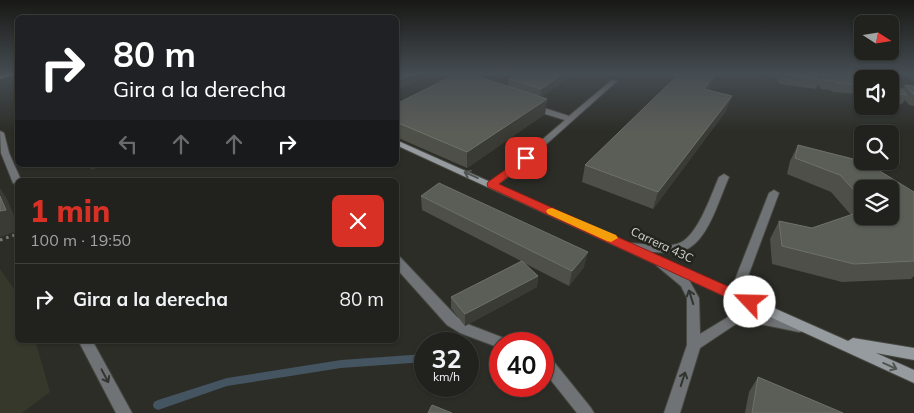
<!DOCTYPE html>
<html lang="es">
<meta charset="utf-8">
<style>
:root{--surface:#21221d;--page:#292a26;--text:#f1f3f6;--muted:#a2a4a4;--line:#3e3f3b;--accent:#d93025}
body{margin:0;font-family:Mulish,sans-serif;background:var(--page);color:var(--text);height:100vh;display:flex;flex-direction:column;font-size:19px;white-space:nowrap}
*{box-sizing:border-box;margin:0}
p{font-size:16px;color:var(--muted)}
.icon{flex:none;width:28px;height:28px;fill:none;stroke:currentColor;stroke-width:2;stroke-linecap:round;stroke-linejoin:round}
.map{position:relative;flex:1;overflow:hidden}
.side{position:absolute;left:15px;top:178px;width:384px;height:165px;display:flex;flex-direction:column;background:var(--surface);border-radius:8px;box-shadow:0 1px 4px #0004,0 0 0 1px var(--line)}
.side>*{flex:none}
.top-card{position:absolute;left:15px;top:15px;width:384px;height:152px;border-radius:8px;box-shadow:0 1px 4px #0004,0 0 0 1px var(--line);background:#202124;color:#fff;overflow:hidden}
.needle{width:32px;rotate:102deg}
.tools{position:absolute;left:854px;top:15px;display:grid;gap:10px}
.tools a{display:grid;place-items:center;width:45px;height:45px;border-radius:8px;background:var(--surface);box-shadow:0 1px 4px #0004,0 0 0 1px var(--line);font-size:25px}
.speed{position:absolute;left:414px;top:332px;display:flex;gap:10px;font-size:25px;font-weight:700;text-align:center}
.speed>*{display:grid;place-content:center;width:65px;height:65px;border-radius:50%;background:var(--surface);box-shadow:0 1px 4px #0004,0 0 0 1px var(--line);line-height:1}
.speed small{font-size:12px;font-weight:400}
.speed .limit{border:8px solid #d22;background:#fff;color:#111}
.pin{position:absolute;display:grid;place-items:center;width:42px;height:42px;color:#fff;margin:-21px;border-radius:10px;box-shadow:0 2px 8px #0006}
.me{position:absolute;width:55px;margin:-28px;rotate:294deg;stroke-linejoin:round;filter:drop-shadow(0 0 4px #0008)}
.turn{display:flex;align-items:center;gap:18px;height:105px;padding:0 15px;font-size:22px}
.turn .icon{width:65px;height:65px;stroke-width:2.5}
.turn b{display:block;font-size:35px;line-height:42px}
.lanes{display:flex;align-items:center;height:48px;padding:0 15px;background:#0003;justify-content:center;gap:25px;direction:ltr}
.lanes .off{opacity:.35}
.round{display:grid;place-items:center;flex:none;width:52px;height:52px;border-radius:8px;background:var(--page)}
.head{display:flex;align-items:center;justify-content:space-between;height:85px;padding:0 15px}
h1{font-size:30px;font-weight:800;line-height:38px;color:var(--accent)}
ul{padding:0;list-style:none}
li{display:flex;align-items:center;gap:15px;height:70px;padding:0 15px;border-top:1px solid var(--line)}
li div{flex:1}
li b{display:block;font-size:19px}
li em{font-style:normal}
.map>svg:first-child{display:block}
.built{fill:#35382b}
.green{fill:#37400b}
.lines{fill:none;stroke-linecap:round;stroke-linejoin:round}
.stream{fill:#445460;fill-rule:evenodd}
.lane-casing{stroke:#474842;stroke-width:2}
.street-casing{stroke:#474842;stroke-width:2}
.secondary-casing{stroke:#474842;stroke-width:2}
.path{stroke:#7a7b76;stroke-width:3;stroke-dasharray:2.5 4;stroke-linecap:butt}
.lane{fill:#707375;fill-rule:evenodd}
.street{fill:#707375;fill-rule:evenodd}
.secondary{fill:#969b9f;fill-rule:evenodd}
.wall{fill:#4d4f48;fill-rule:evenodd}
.shaded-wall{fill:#3a3b35}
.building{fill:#5b5d57;stroke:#6e706a}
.oneway{stroke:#505451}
.oneway2{stroke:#32342f}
.route{fill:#d93025;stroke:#8d1f18}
.slow{fill:#f59e0b}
.labels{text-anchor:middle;stroke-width:5;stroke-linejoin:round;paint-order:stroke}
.street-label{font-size:12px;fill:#d2d3cf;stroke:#22241d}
</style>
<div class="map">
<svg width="914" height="413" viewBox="0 0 914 413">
<rect width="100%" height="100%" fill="#2c2d27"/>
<path class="built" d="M0,269L17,293L18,340H35L50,392L22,413H0Z"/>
<path class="green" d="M824,74H893L903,85L890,83V79L862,80L825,76Z"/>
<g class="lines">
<g class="stream">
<path d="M472,350L475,351L477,354L475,357L468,359V351Z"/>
<path d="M425,354V362L341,368L227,386L158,410L154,408L153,405L154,402L158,400L227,378L341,360Z"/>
</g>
<g class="lane-casing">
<g id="lane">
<path d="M612,80L617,81L514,173L495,186H489L487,184L489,182L508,169L565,120L529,109V105H535L569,116Z"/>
<path d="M724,174L729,177C720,197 709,237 689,248C679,254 666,253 654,252C646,252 636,252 627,250L625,247L627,244L631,243C646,244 663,248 677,244C697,239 711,195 719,177Z"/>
<path d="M774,190L779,193L741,295L739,298L735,300L731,298L729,295L769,193Z"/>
<path d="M396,256L400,257L457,317L470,325L509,340L511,344H500V348L460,333L447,325L396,268Z"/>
<path d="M542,355L554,362L591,408L594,413H577L542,369Z"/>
</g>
</g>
<g class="street-casing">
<g id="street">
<path d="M0,131L4,133L9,153L21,180H18V186L13,183L1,153Z"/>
<path d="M661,259L665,260L689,280L699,298L700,334L733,314L754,313L804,323L806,327L804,331L799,332L754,323L736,324L700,348L680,413H664L687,345V298L681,286L657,266L655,263L657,260Z"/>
<path d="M78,340H92L132,413H116Z"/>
</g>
</g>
<g class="secondary-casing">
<g id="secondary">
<path d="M4,74H14L0,79V75Z"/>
<path d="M396,140L848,341L853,338L914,348V360L876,353L914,370V383L396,145Z"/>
</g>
</g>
<path class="path" d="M0,240L18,234"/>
<use href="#lane" class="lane"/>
<use href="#street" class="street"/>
<use href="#secondary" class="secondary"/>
</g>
<g class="wall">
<path d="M574,74L541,97L547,99L545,114L467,168L396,137V104L508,86L509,79Z"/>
<path d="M776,74H815L816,75V74H844L862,81V98L859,94L832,92L830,90L821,89L818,84L816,89L780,84L776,76Z"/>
<path d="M904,74H914V81H913Z"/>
<path d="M890,84L902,89L905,85L914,86V106L909,105L905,100L902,104L890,103Z"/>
<path d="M710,90L726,111L653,209L582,182L585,165Z"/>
<path d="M798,145L914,192V276L911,279L842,282L772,264L770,239L779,221L812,228L851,215L831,192L787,174L790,161ZM862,189L890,216H862Z"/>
<path d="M421,196L584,267L569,286L524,263L538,276L537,287L465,326L451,308V297L521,261L422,210Z"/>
<path d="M758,377L843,413H745L749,392Z"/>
</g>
<g class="shaded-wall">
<path d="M414,74H418V81L396,90V81Z"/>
<path d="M563,74H574L540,98L541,89Z"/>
<path d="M714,76L710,90L704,89Z"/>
<path d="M732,96L726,111L653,209L658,192Z"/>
<path d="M547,99L545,114L467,168V152Z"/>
<path d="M88,165H106L91,170Z"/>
<path d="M0,188L6,197L18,224V231L0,237Z"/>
<path d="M588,252L584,267L569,286L572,271Z"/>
<path d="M538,276L537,287L465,326V314Z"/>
</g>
<g class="building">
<path d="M396,74H414L396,81Z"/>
<path d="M456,74H471L547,99L467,152L396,122V104Z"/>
<path d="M517,74H563L541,89L509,79Z"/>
<path d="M679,74H706L714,76L704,89L732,96L658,192L585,165Z"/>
<path d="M783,74H815L820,80L784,75Z"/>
<path d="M820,74H844L856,76L860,81H862V85L836,83L834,81H825Z"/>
<path d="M890,84L898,85L907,95L890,94Z"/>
<path d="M905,85L914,86V95Z"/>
<path d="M798,145L865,162L914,192V261L854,264L782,246L779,221L812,228L862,211V216H890V189H862V199L840,175L795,158Z"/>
<path d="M439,183L588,252L572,271L421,196Z"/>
<path d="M0,196L6,210L0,211Z"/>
<path d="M522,261L538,276L465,314L451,297Z"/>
<path d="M758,377L843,413H752Z"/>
<path d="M432,405L452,413H428Z"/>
</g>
<defs><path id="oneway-shaft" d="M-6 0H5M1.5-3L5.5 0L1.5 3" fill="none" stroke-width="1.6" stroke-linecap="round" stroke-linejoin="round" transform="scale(1.25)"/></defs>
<g class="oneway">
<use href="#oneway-shaft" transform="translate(471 175) rotate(-156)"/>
<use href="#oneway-shaft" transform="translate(890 366) rotate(24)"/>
</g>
<g class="oneway2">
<use href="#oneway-shaft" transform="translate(691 297) rotate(-108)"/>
<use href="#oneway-shaft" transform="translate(105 376) rotate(62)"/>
<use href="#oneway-shaft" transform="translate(683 379) rotate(-72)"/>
</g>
<linearGradient id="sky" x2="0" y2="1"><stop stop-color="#181915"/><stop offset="0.56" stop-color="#454c52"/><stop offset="1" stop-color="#454c52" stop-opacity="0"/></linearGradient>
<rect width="914" height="132" fill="url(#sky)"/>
<path class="route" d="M526,155L531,158L529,160L499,184L754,298L757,302L754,306L750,307L745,306L488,187L487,184L488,182Z"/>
<path class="slow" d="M552,208L616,235L618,238L611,242L607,241L548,214L546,211L548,209Z"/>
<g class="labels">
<g class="street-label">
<text transform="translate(662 245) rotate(25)" y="4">Carrera 43C</text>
</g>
</g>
</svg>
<div class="tools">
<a><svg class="needle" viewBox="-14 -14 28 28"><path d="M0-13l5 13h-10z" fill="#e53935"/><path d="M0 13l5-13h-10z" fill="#a2a4a4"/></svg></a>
<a><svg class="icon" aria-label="sound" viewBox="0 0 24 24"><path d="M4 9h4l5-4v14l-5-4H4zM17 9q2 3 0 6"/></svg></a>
<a><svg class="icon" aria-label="search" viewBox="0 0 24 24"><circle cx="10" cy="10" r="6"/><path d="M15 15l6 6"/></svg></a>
<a><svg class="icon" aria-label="layers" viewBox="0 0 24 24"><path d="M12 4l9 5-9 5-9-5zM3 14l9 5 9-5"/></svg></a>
</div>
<div class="speed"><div>32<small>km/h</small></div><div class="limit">40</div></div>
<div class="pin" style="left:526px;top:158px;background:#d93025"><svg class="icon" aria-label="arrive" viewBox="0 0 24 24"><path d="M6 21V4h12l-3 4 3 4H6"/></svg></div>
<svg class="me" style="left:750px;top:302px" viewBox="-20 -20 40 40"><circle r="19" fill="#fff"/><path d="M0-13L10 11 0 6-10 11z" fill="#d93025"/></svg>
<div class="top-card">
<div class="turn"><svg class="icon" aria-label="right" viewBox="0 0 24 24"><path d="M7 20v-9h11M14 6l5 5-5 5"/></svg><div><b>80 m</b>Gira a la derecha</div></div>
<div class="lanes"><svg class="icon off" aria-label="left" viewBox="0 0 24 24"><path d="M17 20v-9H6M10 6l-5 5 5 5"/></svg><svg class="icon off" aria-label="ahead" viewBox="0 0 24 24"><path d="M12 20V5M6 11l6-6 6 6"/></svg><svg class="icon off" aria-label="ahead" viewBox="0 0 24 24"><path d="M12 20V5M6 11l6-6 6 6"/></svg><svg class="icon" aria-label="right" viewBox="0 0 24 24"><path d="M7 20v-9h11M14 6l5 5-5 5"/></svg></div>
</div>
<section class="side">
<div class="head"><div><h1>1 min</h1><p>100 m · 19:50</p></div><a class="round" style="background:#d93025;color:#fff"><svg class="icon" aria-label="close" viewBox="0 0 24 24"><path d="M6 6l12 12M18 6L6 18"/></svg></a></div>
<ul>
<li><svg class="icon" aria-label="right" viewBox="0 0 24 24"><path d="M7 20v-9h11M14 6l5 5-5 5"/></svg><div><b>Gira a la derecha</b></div><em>80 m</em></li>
</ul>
</section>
</div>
